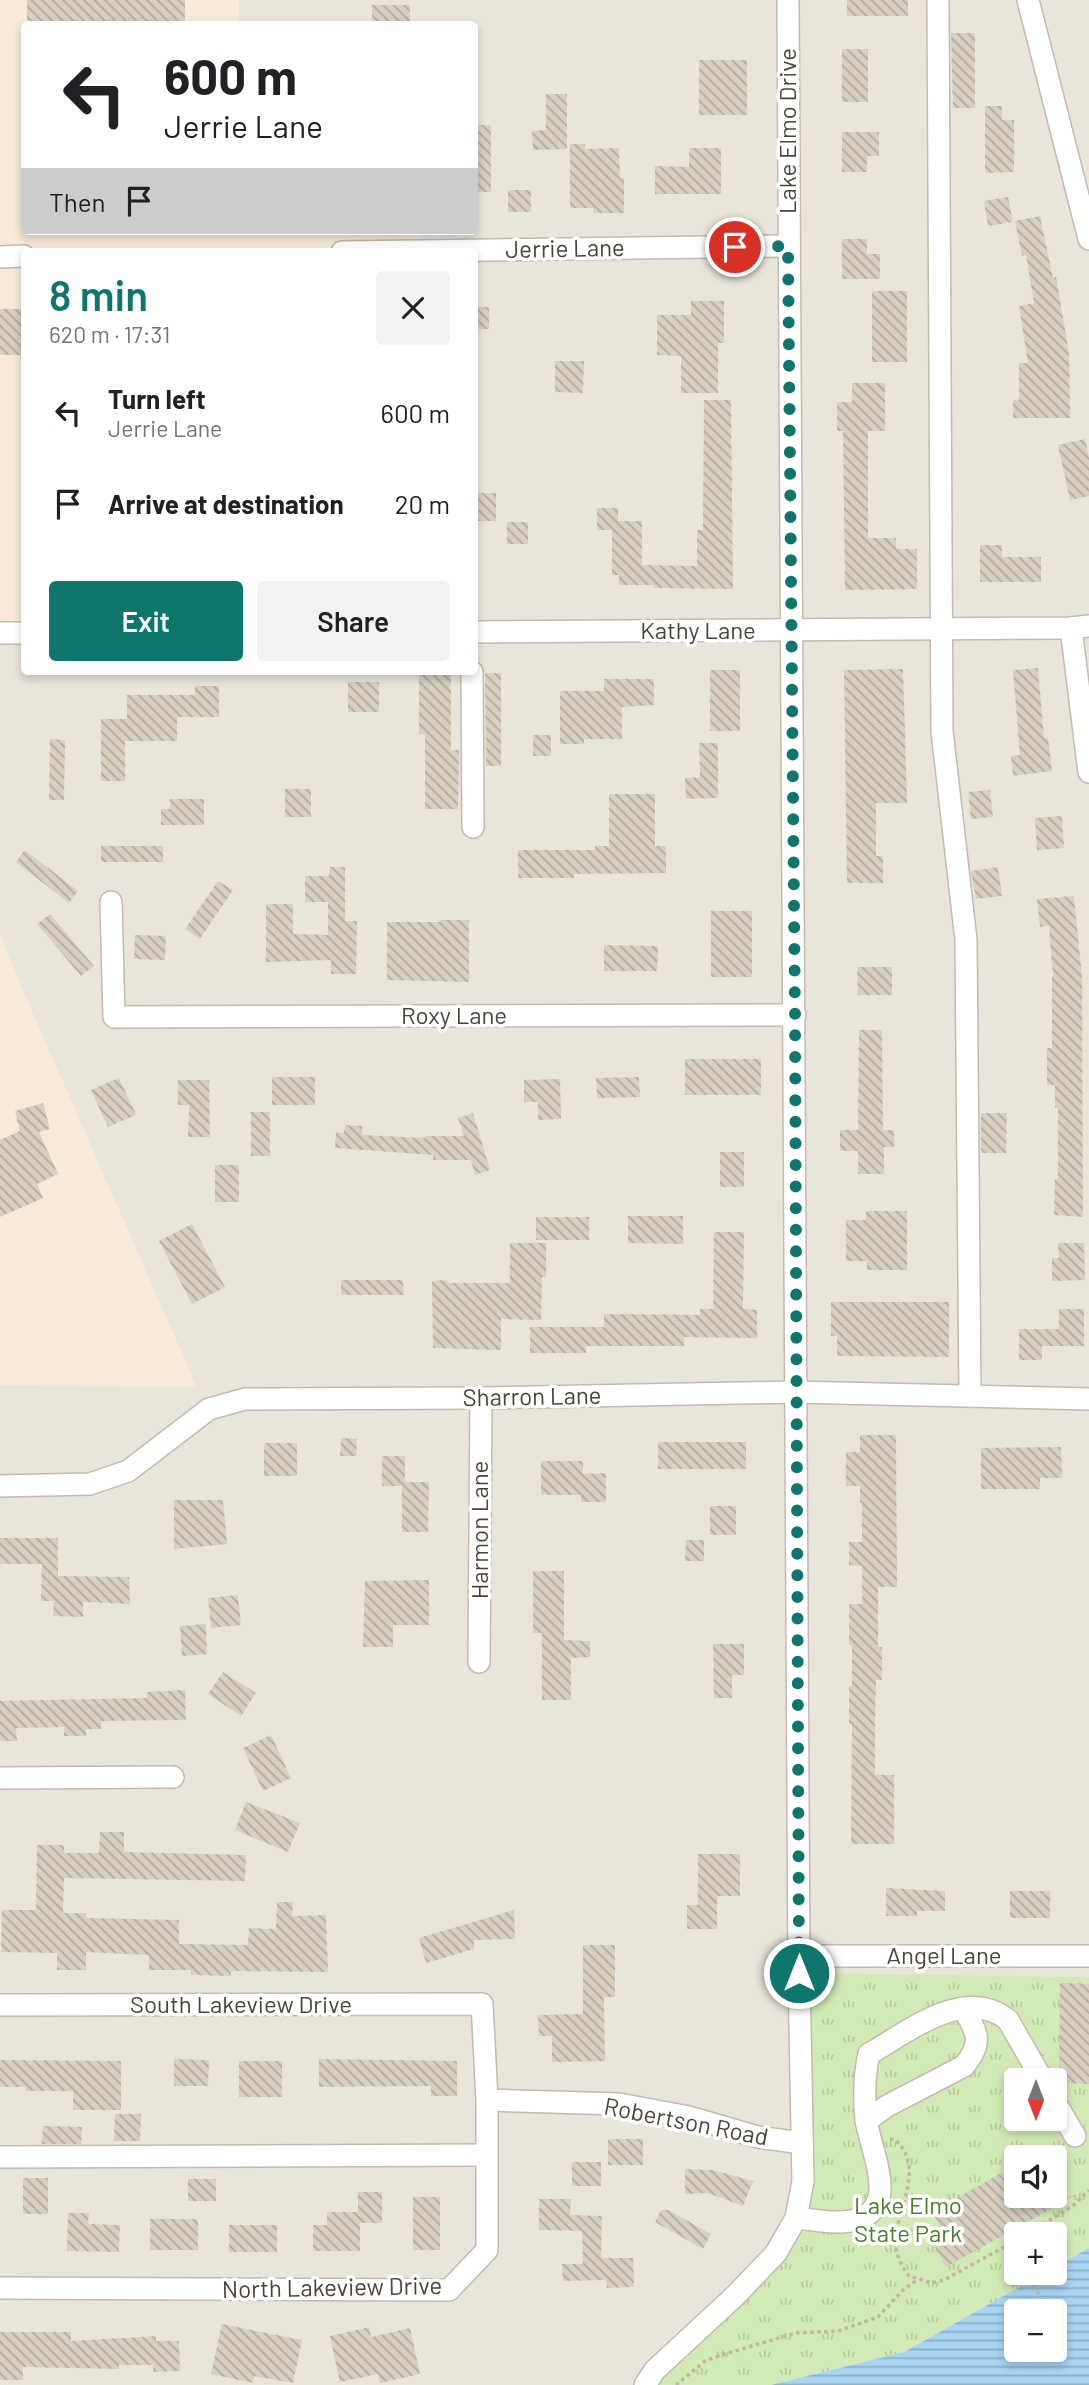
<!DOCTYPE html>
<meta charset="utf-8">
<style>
:root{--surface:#fff;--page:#f2f2f2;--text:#202124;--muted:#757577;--accent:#0f766e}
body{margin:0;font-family:Barlow,sans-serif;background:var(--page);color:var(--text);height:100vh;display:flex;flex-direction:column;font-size:26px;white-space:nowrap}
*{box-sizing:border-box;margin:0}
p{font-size:23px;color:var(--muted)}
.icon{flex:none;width:38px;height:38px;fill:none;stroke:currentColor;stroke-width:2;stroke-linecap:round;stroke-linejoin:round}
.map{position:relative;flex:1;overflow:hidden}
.drawer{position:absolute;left:21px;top:248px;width:457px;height:427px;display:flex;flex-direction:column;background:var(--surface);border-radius:7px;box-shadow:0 4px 10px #0003}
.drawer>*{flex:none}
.hud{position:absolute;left:21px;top:21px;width:457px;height:214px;border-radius:7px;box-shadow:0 4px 10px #0003;background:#fff;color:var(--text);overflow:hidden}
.needle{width:46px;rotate:180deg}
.tools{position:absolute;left:1004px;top:2068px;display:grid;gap:14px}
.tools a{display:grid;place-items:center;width:63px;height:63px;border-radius:7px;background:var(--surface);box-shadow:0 4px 10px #0003;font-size:35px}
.pin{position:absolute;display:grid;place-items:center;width:60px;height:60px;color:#fff;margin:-30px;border:4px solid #fff;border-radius:50%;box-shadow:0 2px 7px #0007}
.me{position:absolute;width:77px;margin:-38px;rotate:0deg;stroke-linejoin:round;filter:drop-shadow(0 0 5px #0008)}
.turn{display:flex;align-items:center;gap:24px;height:147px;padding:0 28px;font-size:32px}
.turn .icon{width:91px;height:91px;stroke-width:2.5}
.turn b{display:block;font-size:49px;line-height:60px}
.then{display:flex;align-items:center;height:66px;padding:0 28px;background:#0003;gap:14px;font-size:26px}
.round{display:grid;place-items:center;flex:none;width:74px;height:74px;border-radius:7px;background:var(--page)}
.headline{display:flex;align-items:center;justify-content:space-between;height:119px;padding:0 28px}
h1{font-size:42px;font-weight:600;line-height:52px;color:var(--accent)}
.button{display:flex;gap:14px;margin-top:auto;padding:14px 28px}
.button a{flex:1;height:80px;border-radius:7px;background:var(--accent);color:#fff;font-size:28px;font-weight:600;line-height:80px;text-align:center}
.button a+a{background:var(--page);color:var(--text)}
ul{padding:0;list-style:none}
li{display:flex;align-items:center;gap:21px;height:91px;padding:0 28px}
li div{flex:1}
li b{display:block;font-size:26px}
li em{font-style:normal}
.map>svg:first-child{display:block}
.residential{fill:#eae5da}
.commercial{fill:#f7ead8}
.park{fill:url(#park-tufts);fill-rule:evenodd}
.water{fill:url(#water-rules);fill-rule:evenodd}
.building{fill:url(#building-back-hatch)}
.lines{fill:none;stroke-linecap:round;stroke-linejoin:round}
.minor-casing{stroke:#c2bbae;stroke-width:24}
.path{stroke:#c4b79f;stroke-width:3.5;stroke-dasharray:3.5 3.5;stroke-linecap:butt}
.minor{stroke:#fff;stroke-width:21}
.route{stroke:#0f766e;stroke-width:12;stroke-dasharray:0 21.6}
.labels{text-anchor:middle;stroke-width:7;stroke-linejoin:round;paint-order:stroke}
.street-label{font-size:24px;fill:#4b4439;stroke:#fff}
.park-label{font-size:24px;fill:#4a7f2a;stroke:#fff}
</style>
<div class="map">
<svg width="1089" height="2385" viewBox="0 0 1089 2385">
<defs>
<pattern id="park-tufts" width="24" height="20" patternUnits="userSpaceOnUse" patternTransform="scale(1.75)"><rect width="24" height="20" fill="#d2eab5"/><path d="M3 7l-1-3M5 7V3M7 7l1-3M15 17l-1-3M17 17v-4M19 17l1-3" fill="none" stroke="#b6ca9c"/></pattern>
<pattern id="water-rules" width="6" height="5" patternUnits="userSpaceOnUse" patternTransform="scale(1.75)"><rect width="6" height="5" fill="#a9d4f2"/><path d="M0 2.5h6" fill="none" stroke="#8caec5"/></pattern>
<pattern id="building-back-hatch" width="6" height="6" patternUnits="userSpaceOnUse" patternTransform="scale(1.75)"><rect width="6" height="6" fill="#d8cfc1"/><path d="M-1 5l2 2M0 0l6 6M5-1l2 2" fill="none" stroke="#b1aa9e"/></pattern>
</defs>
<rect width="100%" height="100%" fill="#f6f3ec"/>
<path class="residential" d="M239,0H1089V1977L799,1974L796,2218L645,2385H0V1385L196,1386L21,987L0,935V633H24V672H474V252L417,250V231H474V24H239Z"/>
<g class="commercial">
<path d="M0,0H239V24H24V231H417V251L24,252V633H0Z"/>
<path d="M0,935L21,987L196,1387L0,1385Z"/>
</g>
<path class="park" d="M799,1973L1089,1977V2248L1055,2267V2235H1017V2273H1044L904,2352L771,2385H645L796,2218ZM1017,2081H1055V2119H1017ZM1017,2158H1055V2196H1017Z"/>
<path class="water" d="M1089,2248V2385H771L904,2352L1044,2273H1055V2267ZM1017,2312H1055V2350H1017Z"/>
<g class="building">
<rect x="27" y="0" width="158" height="24"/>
<rect x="847" y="0" width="61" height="16"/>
<rect x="372" y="5" width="38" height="19"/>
<path d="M951,33H975V108H953Z"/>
<rect x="842" y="49" width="26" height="53"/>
<rect x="699" y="60" width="48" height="55"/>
<path d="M546,94H567V149L533,150L532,131L546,130Z"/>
<path d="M985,106H1002V120H1014V172L985,173Z"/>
<rect x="476" y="125" width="15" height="67"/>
<path d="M842,132H879V156H867V172H842Z"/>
<path d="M570,144H585V149L619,148L620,178H624V213H593V208H570Z"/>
<path d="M689,148H721V194H655V166L689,167Z"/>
<rect x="508" y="190" width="23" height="22"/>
<path d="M1008,197L1013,222L988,226L984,201Z"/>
<path d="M1040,216L1053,278L1056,277L1069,353L1070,418H1013V400H1019V363H1028L1019,306L1034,303L1026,255L1022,256L1015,221Z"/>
<path d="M842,239H867V254H880V279H842Z"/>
<rect x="872" y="291" width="35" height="71"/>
<path d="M691,301H724V343H718V393H681V356L657,355V315H691Z"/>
<rect x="474" y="307" width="15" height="22"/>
<rect x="0" y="309" width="24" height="46"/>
<path d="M555,361H584L583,393L555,392Z"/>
<path d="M852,383H885V431H868V538H896V549H917V589L845,590L843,431H837V402H852Z"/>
<path d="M704,400H731L733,589L654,588V585H619V575H612V530H597V508H618V521H642V565L697,566V530H703Z"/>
<path d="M1085,439L1089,457V496L1070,500L1058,445Z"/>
<rect x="474" y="493" width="22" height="28"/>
<rect x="507" y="522" width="21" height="22"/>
<path d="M980,545H1002V557H1041V582H980Z"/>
<path d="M1038,668L1044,738H1048L1052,771L1013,776L1011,756L1020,755L1013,670Z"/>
<path d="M903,669L907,803H876V856H883V883H847L844,670Z"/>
<rect x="710" y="670" width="30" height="61"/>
<path d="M419,672H451V750H459L458,809H425V734H419Z"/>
<path d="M485,673H501V766H486Z"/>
<path d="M604,679H654V705L622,707V739H584V744H560V691H604Z"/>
<rect x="348" y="682" width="31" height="30"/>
<path d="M195,686H219V717H177V741H125V781H101V719H127V695H195Z"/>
<rect x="533" y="735" width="18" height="21"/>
<path d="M50,739L65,740L64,800H49Z"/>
<path d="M699,743H718V798L686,799L685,778L700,777Z"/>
<rect x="285" y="789" width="26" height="28"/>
<path d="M990,790L993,817L971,819L968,792Z"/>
<path d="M609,794H655V846H666V873L574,874V878H518V850H595V846H609Z"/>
<path d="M170,799H204V825H161V809H170Z"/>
<path d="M1062,816L1064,848L1037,850L1035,818Z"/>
<rect x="101" y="846" width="62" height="16"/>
<path d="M25,850L78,891L69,903L16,862Z"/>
<path d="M329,867H345V921H357L356,974H331V960L266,962V904H293V934L328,935V902H305V876H329Z"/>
<path d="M998,867L1002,896L976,899L971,871Z"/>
<path d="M218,881L233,890L200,939L185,929Z"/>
<path d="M1074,896L1082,977L1083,1217L1054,1215L1055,1179H1058V1108H1055V1085H1047V1048H1052V976H1053L1049,926L1040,927L1037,899Z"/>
<rect x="711" y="911" width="41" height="66"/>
<path d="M50,914L94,966L81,976L37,924Z"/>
<path d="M440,920H469V982L387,980V922H440Z"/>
<path d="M135,935L166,936L165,960L134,959Z"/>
<path d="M604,945L658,946L657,971H604Z"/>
<path d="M857,967H892V995H858Z"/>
<path d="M859,1030H882L883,1130H894V1147H884V1174H858V1151H840V1130H858Z"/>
<rect x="685" y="1059" width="76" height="36"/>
<rect x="272" y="1077" width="43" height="28"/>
<path d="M639,1077L640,1097L597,1098L596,1078Z"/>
<path d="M119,1078L136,1115L108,1127L91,1090Z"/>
<path d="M560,1079L561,1119L538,1120V1102H524V1080Z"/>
<path d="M178,1080H209L210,1137H188L189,1105H178Z"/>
<path d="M43,1103L50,1129L39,1132L58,1174L37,1184L43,1198L0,1217V1140L20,1131L15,1111Z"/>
<rect x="251" y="1112" width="19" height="44"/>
<path d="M473,1113L490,1170L475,1175L471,1160H433V1155L335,1148L336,1132L344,1133L345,1125L362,1126V1135L426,1138L424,1136H464L458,1118Z"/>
<path d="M981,1113H1007L1006,1153H981Z"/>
<rect x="720" y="1152" width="24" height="35"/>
<rect x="215" y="1165" width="24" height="37"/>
<path d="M866,1211H907V1270H867V1261H846V1220H866Z"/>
<path d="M628,1216H683V1244L628,1243Z"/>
<rect x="536" y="1217" width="53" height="23"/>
<path d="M192,1224L225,1287L192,1304L159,1241Z"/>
<path d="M714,1232H744L743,1309L757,1310V1338L684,1337V1346H586V1353H530V1327H604V1314L700,1315V1309H713Z"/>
<path d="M510,1243H546V1277H542L541,1320L501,1319V1350L433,1348L432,1281L447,1280L448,1283H510Z"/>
<path d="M1058,1243H1084L1085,1280L1052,1281V1258H1059Z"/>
<path d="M341,1280H403L404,1295H341Z"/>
<path d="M831,1302H949V1357L837,1356V1336H831Z"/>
<path d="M1059,1309H1084V1346H1042V1360H1019V1329H1059Z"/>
<path d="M860,1435H896L897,1587H878V1647H882V1680H876L875,1724V1775H894V1844H851L852,1724H849V1686H852V1645H849V1604H862V1566L849,1565V1542H862V1503H860V1486H846V1452H860Z"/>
<path d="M341,1438L357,1439L356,1456H340Z"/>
<rect x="658" y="1442" width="88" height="27"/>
<rect x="264" y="1443" width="33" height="33"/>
<path d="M1061,1447L1062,1478H1040V1489H981V1448Z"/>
<path d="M382,1456H405V1482H429L428,1532H402V1486H382Z"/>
<path d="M541,1461H583V1474L606,1473V1502H581V1495H541Z"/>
<path d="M174,1500H223L227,1544L174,1549Z"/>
<rect x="710" y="1506" width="26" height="29"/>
<path d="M0,1538H58V1576L129,1577L130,1604L83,1602V1617L53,1616L54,1601H41L42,1564H0Z"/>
<path d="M686,1540H704V1561H685Z"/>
<path d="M533,1571H564V1640L590,1641V1657L571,1658V1700H542V1633H533Z"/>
<path d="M429,1580V1625H393V1647H363L365,1581Z"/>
<path d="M238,1595L241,1625L211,1628L208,1598Z"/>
<path d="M206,1624L207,1654L182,1656L180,1626Z"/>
<path d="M713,1644H744V1675H732V1698H714Z"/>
<path d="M223,1672L256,1693L241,1716L208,1694Z"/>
<path d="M185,1690L186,1720L101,1721V1729H86V1736H64V1727L16,1728L17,1741H0V1701L147,1698V1692Z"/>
<path d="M271,1735L291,1778L263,1791L243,1748Z"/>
<path d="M246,1802L300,1823L288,1852L235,1830Z"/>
<path d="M100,1832H124V1852L246,1855L245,1881L64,1878L63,1913H86V1918L179,1920V1944L248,1945L249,1928L276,1929L277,1902H293L292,1916L326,1915L328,1972L231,1971V1976L191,1975V1970H149V1955L86,1952V1970H57V1953L1,1952L2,1910H36L37,1845H64V1853H99Z"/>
<path d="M698,1854H740V1896H717V1929H687V1905H698Z"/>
<path d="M886,1888L945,1891V1911H917V1916H886Z"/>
<rect x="1010" y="1891" width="40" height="27"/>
<path d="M514,1910L515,1939L474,1940V1949L426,1963L419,1938Z"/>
<path d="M583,1945H615V1997H604L605,2061L552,2062V2036H539L538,2015L583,2014Z"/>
<path d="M1060,1983L1089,1984V2084L1059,2083Z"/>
<path d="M174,2059L209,2060L208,2086H174Z"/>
<path d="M319,2059L457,2061V2096H431V2086L319,2087Z"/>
<path d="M0,2060L121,2061V2110H73V2091H25V2087H0Z"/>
<rect x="239" y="2061" width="43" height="36"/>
<path d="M115,2114H141L140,2141H114Z"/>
<path d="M43,2126L82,2127L81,2144H42Z"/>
<rect x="608" y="2139" width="35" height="26"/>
<rect x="572" y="2162" width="29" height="24"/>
<path d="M685,2169L713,2170L753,2181L743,2206L708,2193L685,2194Z"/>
<path d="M1003,2172L1008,2180L1017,2175V2196H1074L946,2267L934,2245L947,2238L932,2212Z"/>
<rect x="23" y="2178" width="25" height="36"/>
<rect x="188" y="2179" width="28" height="22"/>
<path d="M358,2192H382V2223H360V2251H313V2225H327V2212H358Z"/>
<rect x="413" y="2197" width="27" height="53"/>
<path d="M539,2199H571L570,2215L602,2216L601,2258H633L634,2287L607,2288L606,2280L563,2281L562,2264H583L582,2231L539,2230Z"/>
<path d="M661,2210H668L711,2234L703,2249L655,2222Z"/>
<path d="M68,2213H89L88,2224L120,2225L119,2252L67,2251Z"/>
<rect x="150" y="2219" width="48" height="31"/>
<rect x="229" y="2225" width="48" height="27"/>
<path d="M222,2324L302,2340L293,2383L254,2376L253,2383L211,2374Z"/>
<path d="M369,2327L371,2337L410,2328L420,2374L380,2383L378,2374L340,2382L330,2336Z"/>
<path d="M0,2332H71V2341L156,2336V2341H179L180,2371L153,2372V2365H119V2369L23,2367V2380H0Z"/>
</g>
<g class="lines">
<g class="minor-casing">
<g id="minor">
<path d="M938,0L942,731L966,940L970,1396"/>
<path d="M1028,0L1089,239"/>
<path d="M342,252L788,246"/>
<path d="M0,257L24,256"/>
<path d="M1071,628L1089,772"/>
<path d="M474,632L1071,628L1089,626"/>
<path d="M0,633H24"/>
<path d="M472,672L473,827"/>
<path d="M111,902L114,1017L795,1015"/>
<path d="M0,1486L90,1484L128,1471L209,1409L245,1399L481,1398L795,1392L1089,1399"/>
<path d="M479,1662L481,1398"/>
<path d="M0,1778L173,1777"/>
<path d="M799,1956H1089"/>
<path d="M0,2005L482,2004L487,2100V2250L449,2290L0,2288"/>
<path d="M487,2100L619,2104L689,2117L758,2137L802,2143"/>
<path d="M1055,2102L1075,2136"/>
<path d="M866,2121L887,2106L964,2066C984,2042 977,2032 963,2008"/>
<path d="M0,2157L487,2155"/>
<path d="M796,2218C817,2220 842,2226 861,2218C899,2203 869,2147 866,2119C864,2098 864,2075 869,2054C908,2032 965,1985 1008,2020L1043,2081"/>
<path d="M645,2385L655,2370L736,2295L776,2253L796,2218L803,2181L799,1973L788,0"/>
</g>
</g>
<g class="path">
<path d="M890,2139H894C928,2167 894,2211 896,2245C896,2257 903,2267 909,2276L932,2283L944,2280L1017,2240"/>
<path d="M1025,2235L1073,2206L1089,2190"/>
<path d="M1010,2243L1017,2255"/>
<path d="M1027,2273L1048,2312"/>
<path d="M676,2385L705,2361L721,2355L796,2333L838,2331L878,2317L903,2290L917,2280"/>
</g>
<use href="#minor" class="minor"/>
</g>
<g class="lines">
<path class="route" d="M735,247L788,246L795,1015L799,1973"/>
</g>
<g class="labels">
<g class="street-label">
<text transform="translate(788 131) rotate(-90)" y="8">Lake Elmo Drive</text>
<text transform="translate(565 249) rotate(-1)" y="8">Jerrie Lane</text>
<text x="698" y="639">Kathy Lane</text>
<text x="454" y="1024">Roxy Lane</text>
<text transform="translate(532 1397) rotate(-1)" y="8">Sharron Lane</text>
<text transform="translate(480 1530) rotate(-90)" y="8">Harmon Lane</text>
<text x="944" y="1964">Angel Lane</text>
<text x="241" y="2013">South Lakeview Drive</text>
<text transform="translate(686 2122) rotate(11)" y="8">Robertson Road</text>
<text transform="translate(332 2288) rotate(-1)" y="8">North Lakeview Drive</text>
</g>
<g class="park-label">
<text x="908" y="2214">Lake Elmo<tspan x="908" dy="28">State Park</tspan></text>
</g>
</g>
</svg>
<div class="tools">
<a><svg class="needle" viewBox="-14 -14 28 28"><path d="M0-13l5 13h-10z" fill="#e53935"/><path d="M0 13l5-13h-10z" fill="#757577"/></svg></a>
<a><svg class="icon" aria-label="sound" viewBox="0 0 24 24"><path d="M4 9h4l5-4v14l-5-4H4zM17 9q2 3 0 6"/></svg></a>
<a>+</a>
<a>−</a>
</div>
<div class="pin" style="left:735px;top:247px;background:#d93025"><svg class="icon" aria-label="arrive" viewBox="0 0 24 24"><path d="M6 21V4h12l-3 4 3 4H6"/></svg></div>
<svg class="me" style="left:799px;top:1973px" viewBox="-20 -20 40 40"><circle r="17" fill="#0f766e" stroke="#fff" stroke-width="3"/><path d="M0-11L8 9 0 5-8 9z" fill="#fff"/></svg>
<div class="hud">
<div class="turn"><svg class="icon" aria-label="left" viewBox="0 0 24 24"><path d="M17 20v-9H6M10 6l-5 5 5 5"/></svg><div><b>600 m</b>Jerrie Lane</div></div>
<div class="then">Then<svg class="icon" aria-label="arrive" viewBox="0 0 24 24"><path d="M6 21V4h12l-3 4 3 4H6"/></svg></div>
</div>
<section class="drawer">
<div class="headline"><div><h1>8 min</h1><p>620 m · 17:31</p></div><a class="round"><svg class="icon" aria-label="close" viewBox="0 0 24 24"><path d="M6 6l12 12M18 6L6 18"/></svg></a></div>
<ul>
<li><svg class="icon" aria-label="left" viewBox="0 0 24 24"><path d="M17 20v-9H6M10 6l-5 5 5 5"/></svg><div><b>Turn left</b><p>Jerrie Lane</p></div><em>600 m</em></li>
<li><svg class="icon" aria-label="arrive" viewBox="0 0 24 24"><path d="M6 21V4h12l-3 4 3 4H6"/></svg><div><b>Arrive at destination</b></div><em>20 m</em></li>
</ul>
<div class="button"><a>Exit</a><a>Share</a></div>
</section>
</div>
